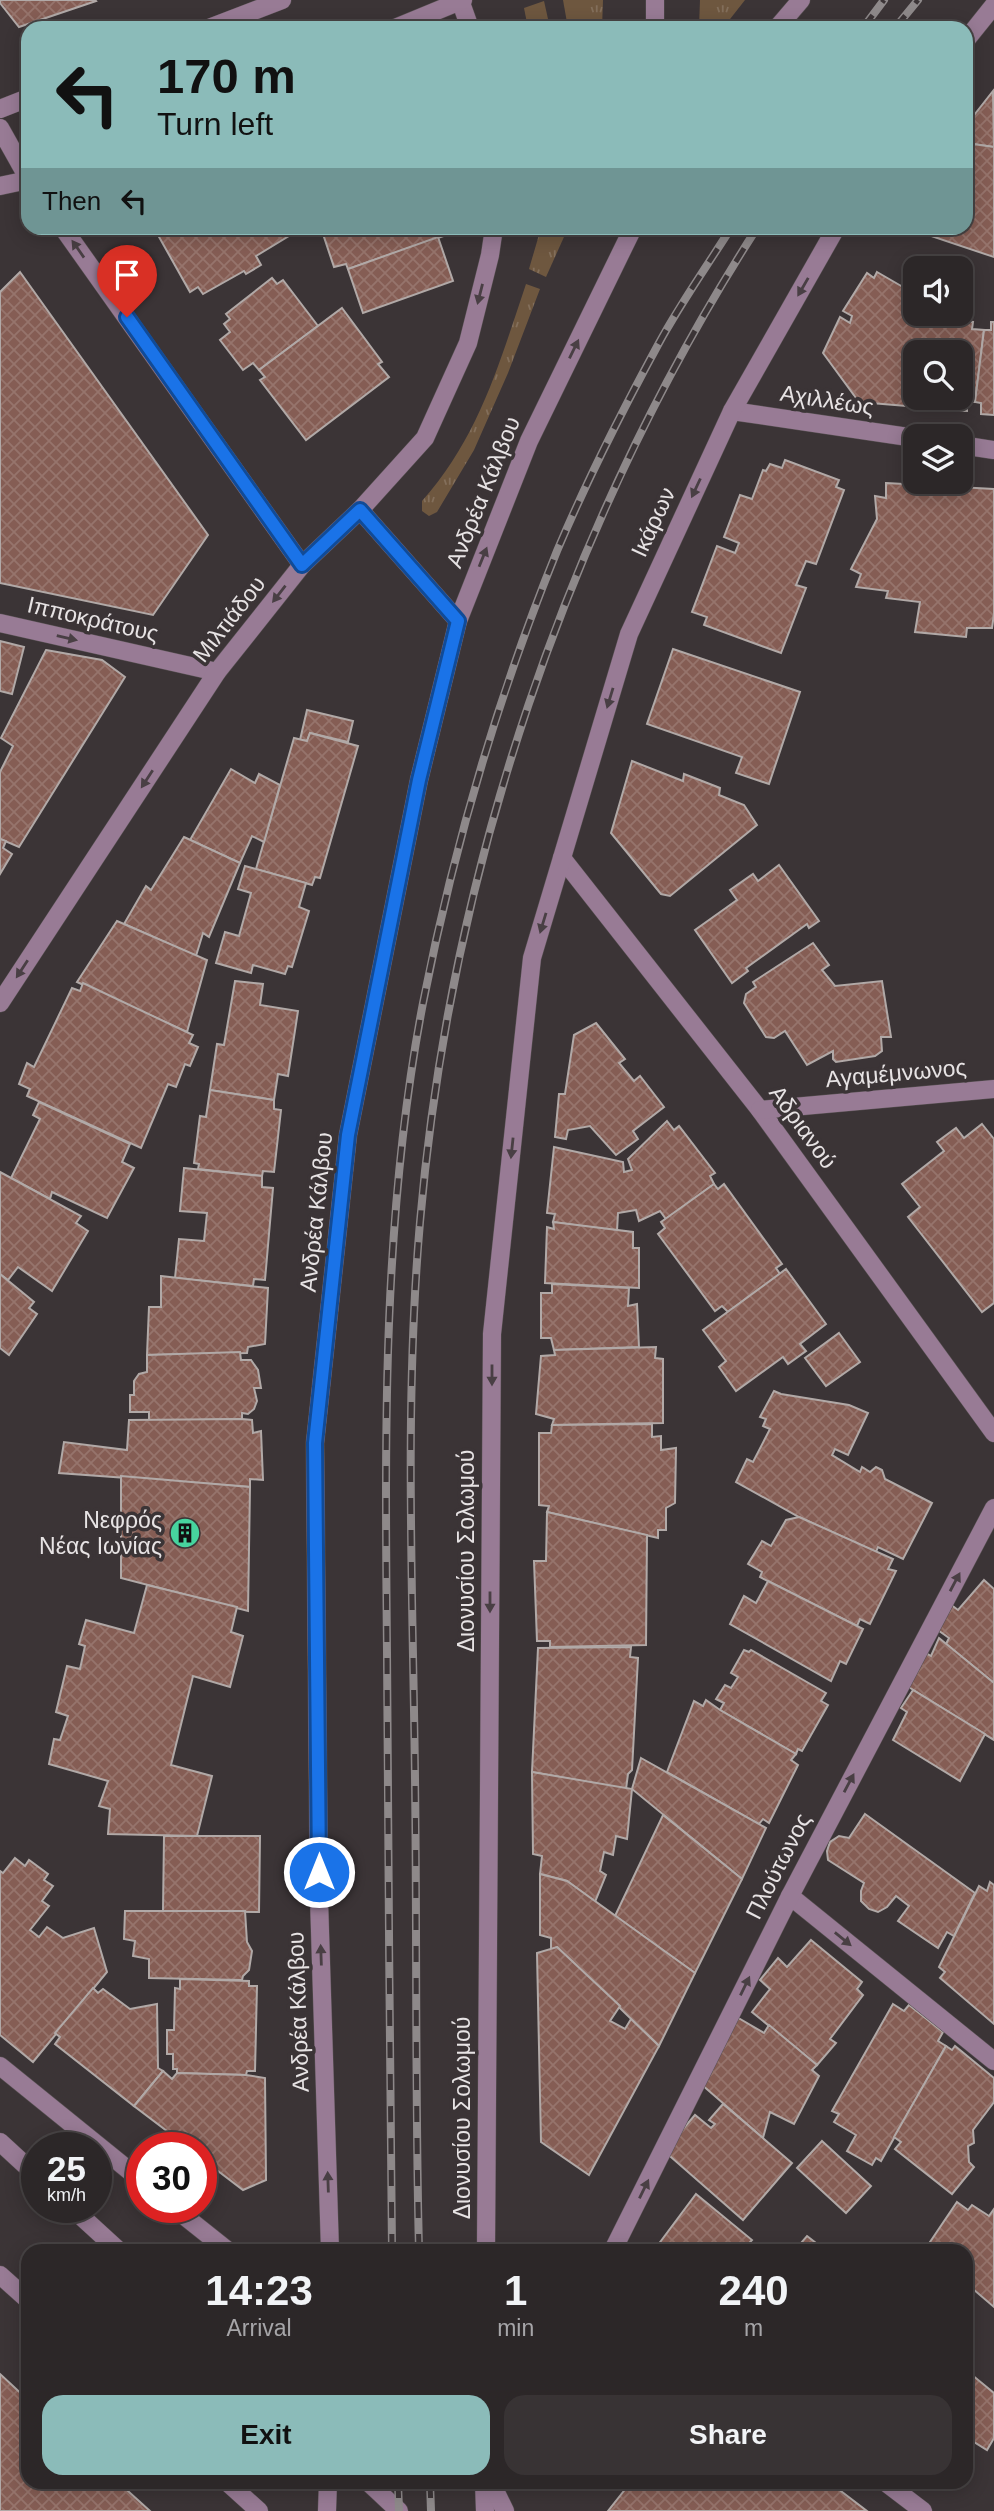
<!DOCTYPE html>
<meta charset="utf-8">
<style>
:root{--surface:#2c2728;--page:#383334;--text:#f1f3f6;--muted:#a6a5a8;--line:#484445;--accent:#8bbbb9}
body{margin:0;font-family:Arial,sans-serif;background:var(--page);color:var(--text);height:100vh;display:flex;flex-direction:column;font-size:26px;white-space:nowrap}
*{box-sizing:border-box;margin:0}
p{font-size:23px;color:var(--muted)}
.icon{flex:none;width:38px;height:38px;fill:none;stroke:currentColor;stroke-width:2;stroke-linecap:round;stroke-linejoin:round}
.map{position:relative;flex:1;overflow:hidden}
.sheet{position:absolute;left:21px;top:2244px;width:952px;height:245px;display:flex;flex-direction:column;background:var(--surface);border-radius:21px;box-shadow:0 4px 18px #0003,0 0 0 2px var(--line)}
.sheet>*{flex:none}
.guide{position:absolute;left:21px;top:21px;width:952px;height:214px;border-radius:21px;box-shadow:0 4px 18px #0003,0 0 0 2px var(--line);background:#8bbbb9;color:#111;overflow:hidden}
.fabs{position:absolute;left:903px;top:256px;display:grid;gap:14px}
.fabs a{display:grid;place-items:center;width:70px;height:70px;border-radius:14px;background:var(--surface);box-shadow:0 4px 18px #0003,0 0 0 2px var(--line);font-size:35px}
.speed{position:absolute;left:21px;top:2132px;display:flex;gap:14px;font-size:35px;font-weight:700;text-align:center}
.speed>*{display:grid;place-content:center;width:91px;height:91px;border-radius:50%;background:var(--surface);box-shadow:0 4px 18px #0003,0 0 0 2px var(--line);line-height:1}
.speed small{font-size:18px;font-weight:400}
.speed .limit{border:10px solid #d22;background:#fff;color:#111}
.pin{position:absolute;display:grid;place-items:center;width:60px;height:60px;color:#fff;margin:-72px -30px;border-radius:50% 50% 50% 0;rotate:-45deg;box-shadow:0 0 7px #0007}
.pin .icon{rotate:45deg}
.me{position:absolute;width:77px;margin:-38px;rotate:0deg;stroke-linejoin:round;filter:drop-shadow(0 0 5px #0008)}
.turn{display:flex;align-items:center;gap:24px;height:147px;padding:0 21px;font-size:32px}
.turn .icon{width:91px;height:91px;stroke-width:2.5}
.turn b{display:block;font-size:49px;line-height:60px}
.then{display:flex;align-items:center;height:66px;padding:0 21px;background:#0003;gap:14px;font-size:26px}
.eta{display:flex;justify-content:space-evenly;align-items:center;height:119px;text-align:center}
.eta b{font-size:42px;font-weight:600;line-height:49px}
.cta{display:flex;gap:14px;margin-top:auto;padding:14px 21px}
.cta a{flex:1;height:80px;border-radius:21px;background:var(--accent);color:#111;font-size:28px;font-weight:600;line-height:80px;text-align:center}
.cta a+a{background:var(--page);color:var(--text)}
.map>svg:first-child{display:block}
.grass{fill:url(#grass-tufts)}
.building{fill:url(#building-cross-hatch);stroke:#b1a9a7;stroke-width:2}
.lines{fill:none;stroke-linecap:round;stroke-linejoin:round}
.minor-casing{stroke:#575052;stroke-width:19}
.minor{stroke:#987b95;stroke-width:18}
.rail-casing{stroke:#8e898a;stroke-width:8}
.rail{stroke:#3b3436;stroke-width:5;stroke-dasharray:16;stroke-linecap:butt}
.oneway{fill:#493f44}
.route-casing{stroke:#114b97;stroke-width:18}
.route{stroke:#1a73e8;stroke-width:12}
.labels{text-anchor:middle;stroke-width:7;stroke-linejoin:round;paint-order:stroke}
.street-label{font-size:23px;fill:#e7e3e4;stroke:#3b3436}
.poi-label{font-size:23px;fill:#e7e3e4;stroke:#3b3436;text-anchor:end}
</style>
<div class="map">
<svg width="994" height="2511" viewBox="0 0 994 2511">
<defs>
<pattern id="grass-tufts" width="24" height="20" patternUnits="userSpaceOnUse" patternTransform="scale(1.75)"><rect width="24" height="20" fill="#6e573f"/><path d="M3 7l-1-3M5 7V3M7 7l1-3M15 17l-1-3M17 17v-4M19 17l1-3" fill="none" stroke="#836f5b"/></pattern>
<pattern id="building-cross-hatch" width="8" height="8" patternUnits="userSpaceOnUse" patternTransform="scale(1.75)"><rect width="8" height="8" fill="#855d54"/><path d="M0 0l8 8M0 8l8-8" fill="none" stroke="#96746c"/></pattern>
</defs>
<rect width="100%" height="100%" fill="#3b3436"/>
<g class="grass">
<path d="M563,0H603L602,28H568Z"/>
<path d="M700,0H745L723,28H699Z"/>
<path d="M544,1L550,28H528L524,8Z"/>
<path d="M541,228H568L546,277L529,269Z"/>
<path d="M526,284L540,289L508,373L474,450L437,512L429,516L422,511V501C479,437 499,364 526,284Z"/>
</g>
<g class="building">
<path d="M0,0H95L96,1L19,27L0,3Z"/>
<path d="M993,91L994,147L966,143L968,123Z"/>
<path d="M966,143L994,147V257L916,231L914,228H966Z"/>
<path d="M154,228H302L256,256L261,265L246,274L244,271L203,294L198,287L190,292Z"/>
<path d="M321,228H454L455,232L348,269L346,264L334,267Z"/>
<path d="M438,237L453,281L363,313L348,269Z"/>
<path d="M20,272L208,535L153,615L0,583V292Z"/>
<path d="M877,272L915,294V313H924L923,323L952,326L953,320L973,322L972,329L984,330L975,402H967V411L927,409V398L922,397H961V352H915V397H919L918,407L859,402L823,353L840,317L850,323L852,316L843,311L867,273L874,278Z"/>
<path d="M272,278L277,284L283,280L318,326L259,370L253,363L243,370L220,340L230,332L224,324L230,319L226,314Z"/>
<path d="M342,308L382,362L378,364L389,377L306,440L260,380L265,377L259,370Z"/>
<path d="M991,322H994V415L981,414V403L975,402L984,330H991Z"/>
<path d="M785,460L839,480L836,487L844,490L816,564L806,561L796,585L806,588L781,653L704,625L707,617L692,612L717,546L735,553L739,543L724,537L740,495L752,499L763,470L766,471L770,464L782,468Z"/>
<path d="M886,483L994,489V614L992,628H967L966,637L915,632L920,602L886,598L888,591L856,587L861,574L851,569L877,519L875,496L886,498Z"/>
<path d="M0,641L24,647L12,694L0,691Z"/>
<path d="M673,649L800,692L769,784L736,773L742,757L647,724Z"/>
<path d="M46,650L102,660L125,677L19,847L0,839V772L13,746L1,738Z"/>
<path d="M307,710L353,721L348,742L310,733L307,741L300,740Z"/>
<path d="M310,733L358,746L320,878L315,877L312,885L256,869L294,738L307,741Z"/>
<path d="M632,761L683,781L684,774L720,788L719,795L744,805L757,825L670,896L661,894L611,833Z"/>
<path d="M231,769L255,783L259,774L280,785L264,842L252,836L240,863L190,840Z"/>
<path d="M184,837L240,863L209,937L203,933L196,956L124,924L146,886L151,890Z"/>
<path d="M0,839L6,841L3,848L12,854L0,874Z"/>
<path d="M779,865L819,921L809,928L807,924L746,968L748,971L732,983L695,930L737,900L730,890L753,874L758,881Z"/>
<path d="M245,866L306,883L299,907L309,911L292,967L288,966L285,974L253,965L251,973L216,963L225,932L239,936L251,893L238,889Z"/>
<path d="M117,921L207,960L187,1032L77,982Z"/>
<path d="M813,943L829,965L822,970L835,986L882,981L891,1037H881L882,1051L875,1056L836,1062L833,1059V1051L807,1065L785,1031L774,1038L766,1037L744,1003L746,994L756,987L753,982Z"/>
<path d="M235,981L263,984L260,1005L298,1011L288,1076L278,1074L274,1100L210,1090L217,1044L224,1045Z"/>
<path d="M83,983L193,1035L189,1043L198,1047L190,1066L185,1064L176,1087L168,1084L141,1148L27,1096L30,1089L19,1084L27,1063L34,1067L72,988L80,991Z"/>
<path d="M596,1023L625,1059L619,1063L634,1081L640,1076L664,1107L633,1131L638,1139L616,1155L590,1126L568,1130L566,1139L555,1137L559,1094H565L574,1035Z"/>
<path d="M210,1090L274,1100V1109L281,1110L274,1172L263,1171L262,1176L198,1169L199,1164L194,1163L200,1116L206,1117Z"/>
<path d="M39,1102L130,1144L122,1162L134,1168L107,1218L52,1192L50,1199L11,1178L40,1119L33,1115Z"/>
<path d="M667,1121L674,1130L679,1126L715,1173L710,1176L714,1184L666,1219L660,1211L639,1221L636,1210L618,1213L617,1231L553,1222L555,1214L547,1213L554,1147L623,1162L624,1172L632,1170L628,1159Z"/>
<path d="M982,1124L994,1139V1303L982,1312L908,1217L920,1207L902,1184L944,1151L937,1142L956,1128L964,1138Z"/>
<path d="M184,1168L262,1176V1187L273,1188L265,1280L254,1279L253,1286L175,1278L179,1239L204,1241L207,1213L180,1211Z"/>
<path d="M0,1172L81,1216L76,1223L88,1231L52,1291L18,1267L8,1280L0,1274Z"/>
<path d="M714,1184L718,1189L724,1184L782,1264L776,1268L780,1274L728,1312L722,1306L715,1311L658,1234L665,1228L661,1222Z"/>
<path d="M553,1222L633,1232V1248H639V1288L545,1283L547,1227L554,1229Z"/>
<path d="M786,1269L826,1324L800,1344L806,1351L788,1364L783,1357L736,1391L719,1367L726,1361L703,1330Z"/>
<path d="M0,1274L34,1302L29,1308L37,1314L9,1355L0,1348Z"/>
<path d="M161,1276L268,1288L265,1344L248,1347L247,1353L147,1355L149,1307H161Z"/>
<path d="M552,1284L629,1288L628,1306L637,1304L639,1347L554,1350L551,1338H541V1293H552Z"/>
<path d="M839,1333L860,1362L826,1386L805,1358Z"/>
<path d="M656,1347L655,1358L663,1359V1423L552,1425L554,1419L536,1414L541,1356L555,1355L554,1350Z"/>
<path d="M240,1352L241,1360H251L258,1370L261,1388H254L257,1401L254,1409L248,1414L242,1413V1419L149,1421V1412H130V1395H134V1381L139,1374L147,1372V1355Z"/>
<path d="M774,1391L781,1394L849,1405L868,1413L848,1455L835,1449L832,1455L860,1472L862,1467L870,1472L876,1467L882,1470L885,1479L932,1503L903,1559L878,1547L876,1552L799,1517L736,1482L747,1459L753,1462L770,1429L763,1426L766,1419L760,1417Z"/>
<path d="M242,1419L252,1420L253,1433L261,1431L263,1480L250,1479V1487L59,1473L64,1442L127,1450L129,1420Z"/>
<path d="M652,1424V1437L661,1436V1450L676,1448L675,1503L666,1508V1530H658V1538L547,1512L549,1506L539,1505V1433H551L552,1425Z"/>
<path d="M121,1476L250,1487L248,1611L121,1578Z"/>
<path d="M547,1512L647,1535L646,1645L550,1647V1641H537L534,1561H546Z"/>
<path d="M799,1517L893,1559L888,1569L896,1571L870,1624L860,1619L857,1626L760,1577L762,1572L748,1564L762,1541L771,1546L786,1520Z"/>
<path d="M984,1580L994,1589V1683L946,1644L949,1638L935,1628L950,1604L958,1610Z"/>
<path d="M768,1581L863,1629L846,1664L840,1661L831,1681L730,1624L744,1596L756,1603Z"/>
<path d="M147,1585L237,1607L231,1632L243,1636L230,1687L193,1676L171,1765L212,1776L197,1836L108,1834L110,1809L99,1806L108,1781L49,1764L54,1739L60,1740L68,1716L56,1712L67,1666L80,1669L85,1646L79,1644L86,1620L134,1633Z"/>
<path d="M939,1638L994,1683V1740L907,1686L924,1652L931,1656Z"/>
<path d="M631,1647L630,1657L638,1658L632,1770L628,1774L626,1789L532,1772L538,1648Z"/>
<path d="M744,1650L749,1652L751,1650L826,1693L821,1701L828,1705L802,1751L798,1749L796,1754L720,1710L724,1703L716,1699L725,1685L731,1688L738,1677L731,1673Z"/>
<path d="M913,1690L985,1734L960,1781L893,1740L907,1712L901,1708Z"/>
<path d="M706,1700L720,1710L796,1754L791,1760L798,1765L769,1823L763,1819L759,1824L667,1772L694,1701L703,1706Z"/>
<path d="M641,1758L766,1828L742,1879L632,1789Z"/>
<path d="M532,1772L632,1789L627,1839L616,1836L613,1855L604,1852L600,1871L606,1875L595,1902L567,1881L540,1874L542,1856L533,1854Z"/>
<path d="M865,1814L975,1893L954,1936L947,1932L938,1948L898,1921L909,1906L896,1896L887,1907L878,1912L869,1909L861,1901V1891L864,1883L828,1860L827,1851L830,1842L839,1836L849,1838Z"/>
<path d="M663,1815L742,1879L695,1973L615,1916Z"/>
<path d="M164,1836H260L259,1912L163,1911Z"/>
<path d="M15,1858L25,1866L29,1860L48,1874L44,1880L53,1886L42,1901L49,1906L30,1930L39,1937L47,1927L63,1938L94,1928L107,1972L33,2062L0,2035V1871L3,1873Z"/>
<path d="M540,1874L567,1881L695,1973L659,2046L557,1947L551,1950V1938L540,1935Z"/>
<path d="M990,1882L994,1885V2024L940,1978L945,1972L939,1967L979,1886L987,1891Z"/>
<path d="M125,1911H245L247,1942L252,1951L249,1970L243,1976L242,1980L149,1978V1959L133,1956L135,1941L124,1939Z"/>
<path d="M811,1940L862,1982L857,1989L863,1995L830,2039L836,2043L817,2065L752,2012L770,1989L760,1980L778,1958L787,1967Z"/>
<path d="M557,1947L620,2006L610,2021L625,2029L631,2019L659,2046L589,2175L541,2142L537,1953Z"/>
<path d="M180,1979L249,1981V1986H257L255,2071H247L246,2075L177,2073V2069H173V2054H167V2030H174L175,1988L180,1989Z"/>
<path d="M93,1988L98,1993L103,1989L130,2009L157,2004L158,2068L163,2071L134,2106L55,2044L60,2037L55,2033Z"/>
<path d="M893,2004L904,2011L909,2005L943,2032L938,2041L946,2046L881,2161L876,2158L872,2165L847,2151L856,2135L834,2122L839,2114L832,2111Z"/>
<path d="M735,2016L764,2033L769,2025L817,2065L812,2070L819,2076L794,2124L770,2112L763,2138L701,2084Z"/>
<path d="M946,2046L952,2050L955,2046L994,2078V2102L973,2130L974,2143L968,2146L969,2162L974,2167L952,2194L895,2149L901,2142L894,2137Z"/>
<path d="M163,2071L172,2079L177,2073L246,2075L265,2078L266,2180L243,2190L201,2158V2147H188L134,2106Z"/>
<path d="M723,2104L792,2163L743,2220L664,2151L695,2115L711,2128L715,2124L709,2120Z"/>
<path d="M822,2141L871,2186L846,2213L797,2168Z"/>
<path d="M696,2194L752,2240L743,2250L655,2249Z"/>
<path d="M957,2202L968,2210L972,2205L989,2216L994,2209V2307L966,2283V2250H935L928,2245Z"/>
<path d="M807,2236L825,2250H795Z"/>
<path d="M966,2370L994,2393V2438L987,2450L969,2439L966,2444Z"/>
<path d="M0,2374L28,2400V2482H118L150,2511H0Z"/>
<path d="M631,2482H829L867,2511H608Z"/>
</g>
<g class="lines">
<g class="minor-casing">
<g id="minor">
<path d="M460,0L470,28"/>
<path d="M209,28L282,0"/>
<path d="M395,28L463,0"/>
<path d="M655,28V0"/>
<path d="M777,28L801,0"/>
<path d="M966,40L994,5"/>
<path d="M0,109L28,98"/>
<path d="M0,128L28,178"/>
<path d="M0,186L28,180"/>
<path d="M63,228L302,565"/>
<path d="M732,411L915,438"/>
<path d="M961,445L994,450"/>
<path d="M360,510L458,621"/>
<path d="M0,623L217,672"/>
<path d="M562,858L760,1110L994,1433"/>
<path d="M0,1003L217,672L302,565L360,510L425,438L468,343L490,255L494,228"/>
<path d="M760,1110L994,1089"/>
<path d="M790,1896L994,2061"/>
<path d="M0,2066L142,2181"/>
<path d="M0,2142L37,2176"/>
<path d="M71,2207L118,2250"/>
<path d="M173,2207L227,2250"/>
<path d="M330,2250L319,1899L315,1443L348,1135L419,780L458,621L529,441L633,228"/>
<path d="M486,2250L492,1334L532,958L629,634L732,411L836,228"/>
<path d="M613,2250L790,1896L994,1508"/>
<path d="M0,2275L28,2300"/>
<path d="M227,2482L259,2511"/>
<path d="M368,2482L399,2511"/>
<path d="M484,2482L485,2511"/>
<path d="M491,2482L505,2511"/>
<path d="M885,2482L923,2511"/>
<path d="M327,2511L328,2482"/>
</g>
</g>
<use href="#minor" class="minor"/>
<g class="rail-casing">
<g id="rail">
<path d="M863,28L884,0"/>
<path d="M895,28L918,0"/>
<path d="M392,2250C390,2051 388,1851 387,1652C385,1435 382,1217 423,1003C453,850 498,696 557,551C587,480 622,411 659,343C680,304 707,266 731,228"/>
<path d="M419,2250C415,2093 417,1936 415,1778C413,1593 404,1407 420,1222C450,873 567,523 757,228"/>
<path d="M398,2482L399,2511"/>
<path d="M430,2482L431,2511"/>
</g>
</g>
<use href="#rail" class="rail"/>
</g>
<defs><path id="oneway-solid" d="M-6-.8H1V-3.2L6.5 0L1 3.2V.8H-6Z" transform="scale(1.75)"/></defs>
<g class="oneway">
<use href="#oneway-solid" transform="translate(78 249) rotate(-125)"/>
<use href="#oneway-solid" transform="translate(803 287) rotate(120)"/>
<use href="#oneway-solid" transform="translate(480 294) rotate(104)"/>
<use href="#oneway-solid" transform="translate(574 349) rotate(-64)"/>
<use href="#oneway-solid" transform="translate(696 488) rotate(115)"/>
<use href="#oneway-solid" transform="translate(483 557) rotate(-68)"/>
<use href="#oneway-solid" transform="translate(279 594) rotate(128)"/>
<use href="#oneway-solid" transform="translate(67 638) rotate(13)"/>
<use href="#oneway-solid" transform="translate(610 698) rotate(107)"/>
<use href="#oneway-solid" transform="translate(147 779) rotate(123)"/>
<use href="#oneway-solid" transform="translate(543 923) rotate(107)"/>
<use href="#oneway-solid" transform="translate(22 969) rotate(123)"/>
<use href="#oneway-solid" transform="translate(512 1148) rotate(96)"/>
<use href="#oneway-solid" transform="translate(492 1375) rotate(90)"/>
<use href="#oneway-solid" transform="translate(955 1582) rotate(-62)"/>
<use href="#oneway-solid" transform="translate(490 1602) rotate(90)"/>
<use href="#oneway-solid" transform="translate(849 1783) rotate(-62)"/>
<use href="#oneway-solid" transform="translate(843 1939) rotate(39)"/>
<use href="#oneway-solid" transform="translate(321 1955) rotate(-92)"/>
<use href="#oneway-solid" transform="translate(745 1986) rotate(-64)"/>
<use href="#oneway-solid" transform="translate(328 2182) rotate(-92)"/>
<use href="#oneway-solid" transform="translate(644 2189) rotate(-64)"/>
</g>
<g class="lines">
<g class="route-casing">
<path id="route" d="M127,317L302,565L360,510L458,621L419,780L348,1135L315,1443L319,1872"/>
</g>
<use href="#route" class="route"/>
</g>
<defs>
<g id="building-disc" transform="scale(1.575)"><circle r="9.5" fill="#47d49e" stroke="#3b3436"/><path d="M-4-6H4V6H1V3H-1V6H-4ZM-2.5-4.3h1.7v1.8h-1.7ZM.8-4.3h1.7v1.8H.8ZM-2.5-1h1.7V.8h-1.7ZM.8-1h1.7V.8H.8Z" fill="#111"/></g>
</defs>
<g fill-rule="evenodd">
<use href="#building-disc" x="185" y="1533"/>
</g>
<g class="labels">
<g class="street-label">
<text transform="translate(827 400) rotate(9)" y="8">Αχιλλέως</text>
<text transform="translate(483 492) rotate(-68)" y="8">Ανδρέα Κάλβου</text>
<text transform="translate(653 522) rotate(-65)" y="8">Ικάρων</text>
<text transform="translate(93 619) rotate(13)" y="8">Ιπποκράτους</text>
<text transform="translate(229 619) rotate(-52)" y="8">Μιλτιάδου</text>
<text transform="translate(896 1073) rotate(-5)" y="8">Αγαμέμνωνος</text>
<text transform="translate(803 1127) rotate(54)" y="8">Αδριανού</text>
<text transform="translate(316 1212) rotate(-84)" y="8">Ανδρέα Κάλβου</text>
<text transform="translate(466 1551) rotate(-90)" y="8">Διονυσίου Σολωμού</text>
<text transform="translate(778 1866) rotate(-63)" y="8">Πλούτωνος</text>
<text transform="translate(298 2012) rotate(-92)" y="8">Ανδρέα Κάλβου</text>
<text transform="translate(462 2118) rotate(-90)" y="8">Διονυσίου Σολωμού</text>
</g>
<g class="poi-label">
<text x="162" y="1528">Νεφρός<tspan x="162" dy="26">Νέας Ιωνίας</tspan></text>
</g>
</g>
</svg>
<div class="fabs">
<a><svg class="icon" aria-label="sound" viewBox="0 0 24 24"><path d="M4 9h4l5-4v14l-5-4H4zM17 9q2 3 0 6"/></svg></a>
<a><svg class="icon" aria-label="search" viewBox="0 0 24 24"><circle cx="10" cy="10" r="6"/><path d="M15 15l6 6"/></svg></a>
<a><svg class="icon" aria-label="layers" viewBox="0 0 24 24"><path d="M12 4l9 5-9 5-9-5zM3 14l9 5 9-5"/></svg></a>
</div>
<div class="speed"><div>25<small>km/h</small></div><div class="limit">30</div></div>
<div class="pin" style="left:127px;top:317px;background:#d93025"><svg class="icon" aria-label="arrive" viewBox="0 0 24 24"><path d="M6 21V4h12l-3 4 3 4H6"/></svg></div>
<svg class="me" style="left:319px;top:1872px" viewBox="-20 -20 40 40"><circle r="17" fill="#1a73e8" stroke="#fff" stroke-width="3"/><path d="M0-11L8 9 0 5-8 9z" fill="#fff"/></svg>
<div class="guide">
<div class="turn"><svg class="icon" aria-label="left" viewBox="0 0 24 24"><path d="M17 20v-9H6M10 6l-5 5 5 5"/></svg><div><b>170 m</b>Turn left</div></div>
<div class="then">Then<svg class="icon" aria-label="left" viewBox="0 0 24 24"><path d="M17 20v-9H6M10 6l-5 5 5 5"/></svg></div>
</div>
<section class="sheet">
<div class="eta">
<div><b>14:23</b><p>Arrival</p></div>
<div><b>1</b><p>min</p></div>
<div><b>240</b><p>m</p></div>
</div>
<div class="cta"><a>Exit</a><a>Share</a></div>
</section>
</div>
